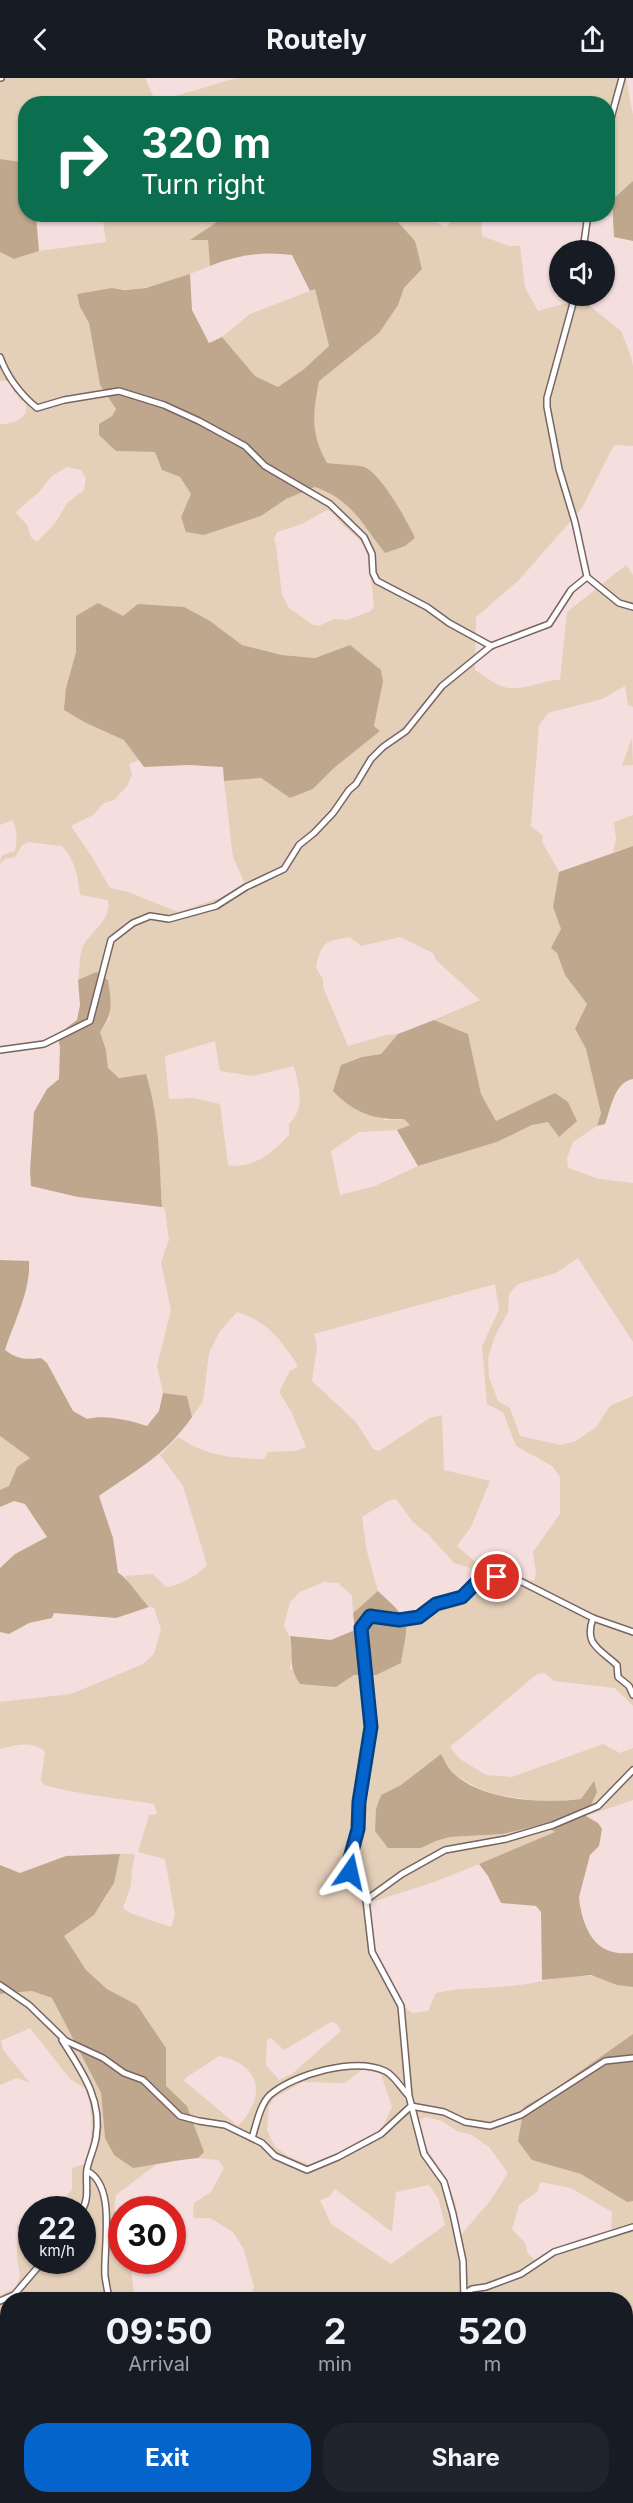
<!DOCTYPE html>
<style>
:root{--surface:#171b24;--page:#20242c;--text:#f1f3f6;--muted:#9ea1a6;--accent:#0464cc}
body{margin:0;font-family:Inter,sans-serif;background:var(--page);color:var(--text);height:100vh;display:flex;flex-direction:column;font-size:22px;white-space:nowrap}
*{box-sizing:border-box;margin:0}
p{font-size:20px;color:var(--muted)}
.icon{flex:none;width:33px;height:33px;fill:none;stroke:currentColor;stroke-width:2;stroke-linecap:round;stroke-linejoin:round}
.map{position:relative;flex:1;overflow:hidden}
.side{position:absolute;left:0px;top:2214px;width:633px;height:212px;display:flex;flex-direction:column;background:var(--surface);border-radius:24px 24px 0 0;box-shadow:0 2px 4px #0004}
.side>*{flex:none}
.guide{position:absolute;left:18px;top:18px;width:597px;height:126px;border-radius:24px;box-shadow:0 2px 4px #0004;background:#0b6e4f;color:#fff;overflow:hidden}
.fabs{position:absolute;left:549px;top:162px;display:grid;gap:12px}
.fabs a{display:grid;place-items:center;width:66px;height:66px;border-radius:50%;background:var(--surface);box-shadow:0 2px 4px #0004;font-size:30px}
.speed{position:absolute;left:18px;top:2118px;display:flex;gap:12px;font-size:30px;font-weight:700;text-align:center}
.speed>*{display:grid;place-content:center;width:78px;height:78px;border-radius:50%;background:var(--surface);box-shadow:0 2px 4px #0004;line-height:1}
.speed small{font-size:15px;font-weight:400}
.speed .limit{border:9px solid #d22;background:#fff;color:#111}
.pin{position:absolute;display:grid;place-items:center;width:51px;height:51px;color:#fff;margin:-26px;border:3px solid #fff;border-radius:50%;box-shadow:0 2px 6px #0007}
.me{position:absolute;width:66px;margin:-33px;rotate:11deg;stroke-linejoin:round;filter:drop-shadow(0 0 4px #0008)}
.turn{display:flex;align-items:center;gap:21px;height:126px;padding:0 24px;font-size:27px}
.turn .icon{width:78px;height:78px;stroke-width:2.5}
.turn b{display:block;font-size:42px;line-height:51px}
.eta{display:flex;justify-content:space-evenly;align-items:center;height:102px;text-align:center}
.eta b{font-size:36px;font-weight:700;line-height:42px}
.primary-button{display:flex;gap:12px;margin-top:auto;padding:12px 24px}
.primary-button a{flex:1;height:69px;border-radius:24px;background:var(--accent);color:#fff;font-size:24px;font-weight:700;line-height:69px;text-align:center}
.primary-button a+a{background:var(--page);color:var(--text)}
header{display:flex;justify-content:space-between;align-items:center;height:78px;padding:0 24px;background:var(--surface);font-size:27px;font-weight:700}
.map>svg:first-child{display:block}
.green{fill:#e4cfb9;fill-rule:evenodd}
.forest{fill:#bfa78d}
.lines{fill:none;stroke-linecap:round;stroke-linejoin:round}
.street-casing{stroke:#776463;stroke-width:8}
.street{stroke:#fff;stroke-width:5}
.route-casing{stroke:#034185;stroke-width:15}
.route{stroke:#0464cc;stroke-width:10}
</style>
<header><svg class="icon" aria-label="back" viewBox="0 0 24 24"><path d="M15 5l-7 7 7 7"/></svg>Routely<svg class="icon" aria-label="share" viewBox="0 0 24 24"><path d="M12 15V3M7 8l5-5 5 5M5 13v7h14v-7"/></svg></header>
<div class="map">
<svg width="633" height="2425" viewBox="0 0 633 2425">
<rect width="100%" height="100%" fill="#f5dede"/>
<g class="green">
<path d="M0,0H145L154,20L162,22L236,0H626L633,37V103L612,122V139L606,137L608,136V26H26L25,90L21,84L0,81Z"/>
<path d="M102,137H222L217,144L191,162H208L210,188C179,200 145,216 112,210L80,229L89,245L100,307L116,331L112,338L99,346L116,373L155,374L162,392L180,399L191,416L181,439L204,457L261,438L286,421L315,409C340,418 350,427 364,448L408,444L362,388L327,386C310,355 313,336 318,303L363,268L398,227L404,210L422,191L398,144L383,137H421L446,149L455,139L481,137L482,158L509,168H520L525,210L538,233L581,221L621,253L631,279L633,288V368L614,367L582,430L519,502L476,539L475,592C485,598 497,609 509,610C526,612 543,602 560,602L567,534L626,487L633,497V629L628,627L625,608L602,621L548,635L539,647L531,748L543,758L542,764L559,794L553,829L561,851L557,861V875L565,897L587,926L575,952L586,971L601,1035L597,1048L573,1064L567,1080L568,1090L599,1101L633,1105V1264L578,1180L556,1195L518,1206L509,1216L508,1234L495,1258L488,1280L489,1299L498,1323L510,1330L520,1358L561,1367L576,1363L596,1349L610,1328L633,1318V1628L615,1610L554,1603L545,1595L537,1596L450,1669L460,1681L486,1697L512,1699L603,1666L620,1675L633,1670V1722L586,1738L597,1714L593,1704L582,1721L546,1724L497,1717L480,1711L453,1696L441,1676L401,1707L381,1717L421,1770L436,1763L450,1759L503,1756L540,1747L556,1755L437,1803L369,1825L376,1876L403,1927L412,1935L428,1933L436,1915C463,1909 491,1911 519,1907C542,1904 564,1897 588,1898C603,1898 618,1907 633,1909V1956L555,2011L524,2029L532,2082L582,2096L627,2124L633,2123V2425H609L608,2418H626V2222L250,2221L254,2209L244,2172L233,2154L210,2140H193L194,2125L211,2114L224,2090L218,2082L198,2080L203,2074L187,2028L166,2008V1970L137,1927L107,1911L86,1892L63,1858C101,1832 111,1822 120,1776H135L132,1791L131,1807L123,1830L130,1835L171,1849L175,1837L165,1781L138,1774L149,1737L157,1736L154,1726C117,1720 80,1717 44,1707L41,1703L45,1674C34,1662 14,1667 0,1671V1624L71,1616L143,1586L154,1576L161,1551L154,1530C141,1527 131,1509 125,1498L153,1496L166,1509C179,1508 200,1496 207,1487L183,1408L160,1377L178,1359C206,1378 231,1380 264,1381L268,1374L296,1373L306,1369L291,1333L279,1314L290,1293L297,1289V1286C279,1260 268,1244 237,1234L220,1253L209,1275L203,1323L192,1339L187,1318L163,1315L157,1288L171,1232L161,1184L169,1162L165,1131L162,1129C159,1081 160,1042 145,996L119,1000L108,990L106,972L100,954L110,940L96,894L78,902C80,892 79,877 83,868C91,853 112,842 108,822L80,817C78,798 75,782 62,768L28,764L22,767L15,779L5,781L0,786L1,778L15,773C17,762 18,752 12,742L0,747V346C13,347 33,339 24,323H21L8,303H0V174L15,181L39,173L106,164ZM67,389L81,392L86,400L84,412L67,425L56,444L37,464L31,459L27,447L16,435L18,432L39,414L52,398ZM327,432C336,436 337,442 344,448C350,454 360,460 364,468C369,476 373,516 374,528L371,533L347,542L334,541L319,548L313,547L289,530L282,517L276,466L274,461L277,454L302,446ZM77,538H123L210,543L242,567L282,577L315,580L350,567L383,604L374,649L380,653L334,690L313,711L290,720L261,700L224,703L233,779L245,806L220,820L178,834L128,814L110,810L92,779L71,748L93,737L104,725L114,722L127,708L132,697L129,686L139,682L125,662L86,645L66,610L76,574ZM350,859L361,868L400,859L433,875L436,882L480,922L434,942L468,956L481,1016L496,1043L529,1027L577,1043L553,1048L548,1044L532,1047L497,1064L418,1088L375,1108L340,1117L331,1073L359,1054L397,1052L411,1047L404,1041L384,1042L362,979L381,976L398,956L386,957L348,968L323,909V901L316,890C321,864 325,863 350,859ZM215,963L220,993L253,998L294,988C299,1008 306,1030 289,1046V1057C274,1073 253,1092 228,1087L220,1026L194,1020L169,1021L165,978ZM495,1206L499,1232L482,1268L487,1326L503,1334L516,1368L552,1388L560,1399V1436L533,1474L536,1495L534,1503L508,1495L486,1493L457,1468L471,1449L490,1403L444,1392L442,1337L430,1340L379,1373L373,1371L356,1344L312,1303L317,1268L314,1256ZM396,1421L413,1444L428,1456L454,1485L477,1492L478,1497L467,1510L457,1516L432,1521L421,1533L405,1539L376,1597H354L336,1609L290,1591C292,1574 293,1562 284,1548L290,1524L300,1514L324,1504L338,1505L352,1517L353,1535L378,1513L367,1474L362,1439L388,1423ZM331,1944L337,1946L341,1953L292,1996L279,2002L266,1987L267,1961L271,1960L284,1972ZM219,1978C261,1986 267,2019 238,2048L184,2003L187,1999ZM363,1991L377,1993L381,1996L392,2029L380,2054L338,2076L310,2087L288,2078L275,2069L267,2052L269,2028L274,2020L303,2004L345,2005ZM426,2039L442,2043L457,2053L472,2057L489,2069L508,2095L490,2123L461,2157L455,2124L446,2099L424,2067L418,2042ZM540,2104L571,2110L612,2134L611,2152C584,2159 558,2167 535,2182L528,2176L525,2165L512,2151L519,2127L538,2113ZM429,2107L438,2120L445,2147L391,2186L331,2146L320,2122L329,2119L335,2111L392,2154L396,2114Z"/>
<path d="M315,211L329,268L304,291L278,309L255,298L222,259L250,236Z"/>
<path d="M632,660L633,687L622,688L623,685Z"/>
<path d="M633,737V768L613,774L616,762L614,744Z"/>
<path d="M0,1358L30,1380L17,1389L9,1408L0,1412Z"/>
<path d="M32,1913L52,1920L101,2015L105,2060L133,2090L157,2086L116,2117L114,2132L121,2147L122,2182L130,2183L134,2216L133,2221L8,2222L7,2255L0,2256V2217L16,2210L20,2197L17,2180V2147L31,2142L32,2182H82V2132L52,2131L72,2112V2090L85,2086C93,2064 94,2035 86,2011L70,2001L30,1950L1,1963L3,1972L30,2005L17,2000L0,2007V1916Z"/>
<path d="M303,2418H492L479,2425H305Z"/>
<path d="M552,2418H577L575,2425H554Z"/>
</g>
<g class="forest">
<path d="M0,81L21,84L25,90L26,136L36,137L39,173L14,181L0,174Z"/>
<path d="M633,103V163L614,159L612,122Z"/>
<path d="M383,136L398,144L415,163L422,191L404,210L398,227L379,255L319,303C313,336 310,355 327,385C337,387 356,386 364,389C380,394 408,444 415,460L405,468L385,475C362,446 352,422 315,409L286,421L261,438L204,457L186,454L181,439L191,416L180,399L162,392L155,374L116,373L99,357V346L112,338L116,331L100,307L89,245L80,229L77,216L112,210L125,212L146,210L190,196L192,232L209,265L222,259L255,298L278,309L304,291L329,268L315,211L310,213L292,177C264,173 236,177 210,188L208,162H190L217,144L222,137Z"/>
<path d="M98,525L123,538L138,526L184,529L210,543L242,567L282,577L315,580L350,567L381,592L383,604L374,648L380,653L334,690L313,711L290,720L261,700L224,703L223,689L189,687L144,689L124,662L86,645L64,632L66,610L76,574V538Z"/>
<path d="M633,768V1001C614,1004 611,1031 605,1046L597,1048L601,1035L586,971L575,951L587,926L565,897L557,875L551,870L561,851L553,829L559,794Z"/>
<path d="M96,894L108,902C111,925 114,934 100,954L106,972L108,990L119,1000L146,996C160,1043 159,1080 162,1129L78,1119L31,1108L30,1093L34,1034L47,1011L59,1001L60,969L57,957L77,942L80,927L78,902Z"/>
<path d="M434,942L468,956L481,1016L496,1043L555,1015L568,1024L577,1043L559,1059L548,1044L532,1047L497,1064L418,1088L397,1052L410,1047L404,1041C374,1042 354,1035 333,1013L341,987L362,979L381,976L398,956Z"/>
<path d="M0,1182L29,1183C31,1212 14,1244 5,1272C17,1281 26,1282 41,1280L47,1285L73,1333L87,1341C103,1336 130,1342 147,1348L159,1333L163,1315L187,1318L192,1339C164,1379 137,1391 99,1418L113,1460L118,1495C126,1498 141,1521 149,1529L116,1540L54,1535L52,1540L29,1545L9,1556L0,1554V1490L15,1476L47,1459L25,1426L14,1423L0,1429V1412L9,1408L17,1389L30,1380L0,1358Z"/>
<path d="M378,1513C412,1545 409,1540 401,1585L376,1597H354L336,1609L300,1606C287,1586 294,1580 290,1558L331,1562L355,1552L353,1535Z"/>
<path d="M441,1676C445,1682 448,1691 454,1696C484,1723 544,1726 581,1721L594,1703L597,1714L586,1738L598,1745L602,1751L599,1768L590,1777L579,1819C581,1841 590,1869 613,1874C619,1876 627,1875 633,1875V1909L617,1907L591,1897L542,1902L541,1834L536,1828L501,1825L488,1798L479,1786L555,1754L540,1747L503,1756L450,1759L436,1763L421,1770H388L375,1753L376,1731L381,1717L401,1707Z"/>
<path d="M120,1776L114,1805L94,1837L64,1858L86,1892L107,1911L137,1927L166,1970V2008L187,2028L204,2074L198,2080C175,2082 155,2087 133,2090L114,2077L105,2060L101,2015L52,1920L32,1913L0,1916V1787L20,1795L66,1778Z"/>
<path d="M633,1956V2123L627,2124L581,2096L532,2082L518,2063L524,2029L555,2011Z"/>
<path d="M170,2418H219L222,2425H179Z"/>
<path d="M577,2418H608L609,2425H575Z"/>
</g>
<g class="lines">
<g class="street-casing">
<g id="street">
<path d="M0,0H1"/>
<path d="M608,51L622,0"/>
<path d="M583,172L588,136"/>
<path d="M575,218L547,320V329L559,391L575,444L587,499L619,525L633,529"/>
<path d="M0,279C8,301 20,316 37,330L64,322L119,313L164,327L199,343L245,368L265,388L330,426L364,459L372,476L373,495L377,503L427,529L449,545L491,568"/>
<path d="M0,972L44,966L90,943L111,862L133,845L150,838L169,841L216,828L246,809L284,791L299,767L314,755L333,735L349,712L356,706L371,681L383,669L406,653L442,608L491,568L549,546L571,512L587,499"/>
<path d="M593,1540C584,1566 598,1570 617,1587L618,1599L629,1608L633,1617"/>
<path d="M366,1822L402,1796L445,1772L506,1761L553,1747L598,1728L633,1692"/>
<path d="M0,1907L29,1927L66,1963L103,1980L124,1995L143,2002L180,2038L199,2043L225,2047L262,2065L275,2078L307,2092L338,2079L381,2056L411,2028L444,2034L465,2044L490,2048L521,2037L605,1983L633,1980"/>
<path d="M62,1962C81,1992 103,2022 96,2060C94,2071 89,2081 87,2091C85,2105 90,2120 82,2132"/>
<path d="M252,2060C256,2048 260,2026 270,2017C294,1996 355,1979 385,1993C394,1997 401,2010 408,2017"/>
<path d="M87,2093C117,2108 103,2170 105,2198C106,2206 108,2214 109,2222"/>
<path d="M464,2216L472,2211L486,2209L521,2196L554,2174L633,2149"/>
<path d="M464,2222L463,2183L453,2136L444,2104L424,2076L409,2018L401,1928L372,1874L366,1822L350,1794L349,1784L358,1751L359,1724L371,1649L361,1550L370,1538L399,1542L419,1539L436,1526L462,1519L482,1499H512L593,1540L633,1554"/>
<path d="M0,2223L14,2217L44,2182"/>
<path d="M205,2418L208,2425"/>
<path d="M477,2418V2425"/>
</g>
</g>
<use href="#street" class="street"/>
</g>
<g class="lines">
<g class="route-casing">
<path id="route" d="M350,1794L349,1784L358,1751L359,1724L371,1649L361,1550L370,1538L399,1542L419,1539L436,1526L462,1519L482,1499H497"/>
</g>
<use href="#route" class="route"/>
</g>
</svg>
<div class="fabs">
<a><svg class="icon" aria-label="sound" viewBox="0 0 24 24"><path d="M4 9h4l5-4v14l-5-4H4zM17 9q2 3 0 6"/></svg></a>
</div>
<div class="speed"><div>22<small>km/h</small></div><div class="limit">30</div></div>
<div class="pin" style="left:497px;top:1499px;background:#d93025"><svg class="icon" aria-label="arrive" viewBox="0 0 24 24"><path d="M6 21V4h12l-3 4 3 4H6"/></svg></div>
<svg class="me" style="left:350px;top:1794px" viewBox="-20 -20 40 40"><path d="M0-17L14 15 0 8-14 15z" fill="#0464cc" stroke="#fff" stroke-width="4"/></svg>
<div class="guide">
<div class="turn"><svg class="icon" aria-label="right" viewBox="0 0 24 24"><path d="M7 20v-9h11M14 6l5 5-5 5"/></svg><div><b>320 m</b>Turn right</div></div>
</div>
<section class="side">
<div class="eta">
<div><b>09:50</b><p>Arrival</p></div>
<div><b>2</b><p>min</p></div>
<div><b>520</b><p>m</p></div>
</div>
<div class="primary-button"><a>Exit</a><a>Share</a></div>
</section>
</div>
